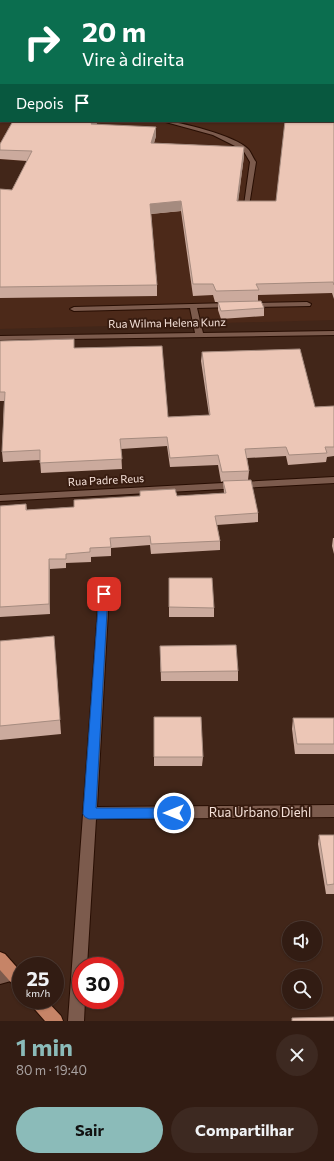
<!DOCTYPE html>
<html lang="pt">
<meta charset="utf-8">
<style>
:root{--surface:#321c13;--page:#3d2921;--text:#f1f3f6;--muted:#a8a1a0;--line:#4d3a33;--accent:#8bbbb9}
body{margin:0;font-family:Commissioner,sans-serif;background:var(--page);color:var(--text);height:100vh;display:flex;flex-direction:column;font-size:15px;white-space:nowrap}
*{box-sizing:border-box;margin:0}
p{font-size:13px;color:var(--muted)}
.icon{flex:none;width:22px;height:22px;fill:none;stroke:currentColor;stroke-width:2;stroke-linecap:round;stroke-linejoin:round}
.map{position:relative;height:1021px;overflow:hidden}
.drawer{display:flex;flex-direction:column;background:var(--surface);flex:1}
.drawer>*{flex:none}
.guide{position:absolute;left:0px;top:0px;width:334px;height:122px;box-shadow:0 1px 3px #0004,0 0 0 1px var(--line);background:#0b6e4f;color:#fff;overflow:hidden}
.tools{position:absolute;left:282px;top:921px;display:grid;gap:8px}
.tools a{display:grid;place-items:center;width:40px;height:40px;border-radius:50%;background:var(--surface);box-shadow:0 1px 3px #0004,0 0 0 1px var(--line);font-size:20px}
.speed{position:absolute;left:12px;top:957px;display:flex;gap:8px;font-size:20px;font-weight:700;text-align:center}
.speed>*{display:grid;place-content:center;width:52px;height:52px;border-radius:50%;background:var(--surface);box-shadow:0 1px 3px #0004,0 0 0 1px var(--line);line-height:1}
.speed small{font-size:10px;font-weight:400}
.speed .limit{border:6px solid #d22;background:#fff;color:#111}
.pin{position:absolute;display:grid;place-items:center;width:34px;height:34px;color:#fff;margin:-17px;border-radius:8px;box-shadow:0 2px 6px #0006}
.me{position:absolute;width:44px;margin:-22px;rotate:270deg;stroke-linejoin:round;filter:drop-shadow(0 0 3px #0008)}
.turn{display:flex;align-items:center;gap:14px;height:84px;padding:0 16px;font-size:18px}
.turn .icon{width:52px;height:52px;stroke-width:2.5}
.turn b{display:block;font-size:28px;line-height:34px}
.then{display:flex;align-items:center;height:38px;padding:0 16px;background:#0003;gap:8px;font-size:15px}
.round{display:grid;place-items:center;flex:none;width:42px;height:42px;border-radius:21px;background:var(--page)}
.head{display:flex;align-items:center;justify-content:space-between;height:68px;padding:0 16px}
h1{font-size:24px;font-weight:700;line-height:30px;color:var(--accent)}
.primary-button{display:flex;gap:8px;margin-top:auto;padding:8px 16px}
.primary-button a{flex:1;height:46px;border-radius:24px;background:var(--accent);color:#111;font-size:16px;font-weight:700;line-height:46px;text-align:center}
.primary-button a+a{background:var(--page);color:var(--text)}
.map>svg:first-child{display:block}
.built{fill:#4c2919}
.lines{fill:none;stroke-linecap:round;stroke-linejoin:round}
.minor-casing{stroke:#280e03;stroke-width:2}
.major-casing{stroke:#280e03;stroke-width:2}
.minor{fill:#7c5b4d;fill-rule:evenodd}
.major{fill:#c68467;fill-rule:evenodd}
.wall{fill:#cbaa9d}
.shaded-wall{fill:#a58b7f}
.building{fill:#ecc6b6;stroke:#a58b7f}
.route{fill:#1a73e8;stroke:#114b97}
.labels{text-anchor:middle;stroke-width:4;stroke-linejoin:round;paint-order:stroke}
.street-label{font-size:11px;fill:#f5e1d9;stroke:#381c10}
.near-street-label{font-size:13px;fill:#f5e1d9;stroke:#381c10}
</style>
<div class="map">
<svg width="334" height="1021" viewBox="0 0 334 1021">
<rect width="100%" height="100%" fill="#422619"/>
<path class="built" d="M0,47L1,121H333L334,49V320L0,329V221L30,161L0,160Z"/>
<g class="lines">
<g class="minor-casing">
<g id="minor">
<rect x="0" y="40" width="1" height="2"/>
<rect x="333" y="43" width="1" height="2"/>
<rect x="0" y="106" width="1" height="4"/>
<path d="M162,121C179,121 236,136 248,149C251,152 253,158 256,162L249,206L244,205L250,162L243,150L213,135Z"/>
<path d="M307,302L311,304L310,306L249,307L245,305L249,303Z"/>
<path d="M231,303L235,305L234,307L197,308L203,333L334,331V335L0,340V336L195,333L190,308L74,311L70,309L74,307Z"/>
<path d="M334,477V483L0,501V495Z"/>
<path d="M104,590L108,591L109,594L97,807L334,805V817L96,819L87,966H81V1000H85L84,1021H68L99,594L100,591Z"/>
<path d="M13,967L18,969L21,974L18,979L0,984V970Z"/>
</g>
</g>
<g class="major-casing">
<g id="major">
<path d="M0,952L5,954L21,972V990L16,988L0,970Z"/>
<path d="M28,1000H46L61,1016L63,1021H45L31,1005Z"/>
</g>
</g>
<use href="#minor" class="minor"/>
<use href="#major" class="major"/>
</g>
<g class="wall">
<path d="M334,91V299L332,293L258,295V301L264,308V316L221,319L218,310V302H215L213,295L193,296L181,211L151,214L157,285V296L0,298V189L12,190L27,161L0,159V144L13,121H98L96,124L156,136L154,143L244,147V156L238,201H276Z"/>
<path d="M0,341L75,348L168,417L209,415L201,361L202,352L315,407L334,406V456L327,457L326,462L288,465L286,456L247,458L249,471L248,480L258,513V522L217,525L220,541V550L151,554L150,545L111,548V556L91,557V562L66,563V568L50,569V614L0,617V506L26,504L27,510L74,507L140,496V491L177,496L224,493L223,481L221,482L218,465L170,467L167,446L121,449L122,469L41,473L40,460L3,462L2,452L4,401H0Z"/>
<path d="M333,538H334V554L332,546Z"/>
<path d="M169,578L214,608V617H169Z"/>
<path d="M0,641L55,649L61,734L0,740Z"/>
<path d="M160,646L238,671V681H161Z"/>
<path d="M154,717L203,757L202,766H154Z"/>
<path d="M293,718H334V754H295L292,729Z"/>
<path d="M319,835H334V894H326L318,844Z"/>
</g>
<g class="shaded-wall">
<path d="M93,121H98L92,134L91,124Z"/>
<path d="M156,127V136L151,153V143Z"/>
<path d="M244,147V156L237,211V201Z"/>
<path d="M181,201V211L150,214V204Z"/>
<path d="M49,559L50,569V614L49,604Z"/>
</g>
<g class="building">
<path d="M0,0H81L82,1H1V6H0Z"/>
<path d="M158,0H334V14H333V1H159Z"/>
<path d="M333,91H334V285L333,282L256,284L259,290L216,291L213,284H193L181,201L150,204L157,285L0,287V189L12,190L32,151L0,150V144L13,121H93L91,124L156,127L151,143L244,147L237,201H276L285,121H333Z"/>
<path d="M261,301L264,308L221,311L218,302Z"/>
<path d="M74,339V348L162,346L168,417L210,415L202,352L300,349L315,407L334,406V447H325L327,453L289,455L286,447L245,449L249,471L222,472L218,455L170,458L167,437L120,439L122,459L40,463V450L2,452L5,392H0V341Z"/>
<path d="M251,480L258,513L215,516L220,541L151,544L150,536L110,538L111,547L90,548V552L66,554V559H49V604L0,607V506L26,504V510L74,507V500L140,496V491L175,489L177,496L226,493L223,481Z"/>
<path d="M169,578H212L214,608L169,607Z"/>
<path d="M54,636L60,720L0,726V641Z"/>
<path d="M236,645L238,671L161,672L160,646Z"/>
<path d="M154,717H201L203,757H154Z"/>
<path d="M293,718H334V744H297Z"/>
<path d="M319,835H334V884L327,885Z"/>
<path d="M334,1017V1021H292V1018Z"/>
</g>
<path class="route" d="M104,591L108,594L96,808H174L178,809L180,813L178,816L174,818L89,819L85,817L83,814L99,594Z"/>
<g class="labels">
<g class="street-label">
<text transform="translate(167 323) rotate(-1)" y="4">Rua Wilma Helena Kunz</text>
<text transform="translate(106 480) rotate(-3)" y="4">Rua Padre Reus</text>
</g>
<g class="near-street-label">
<text x="260" y="817">Rua Urbano Diehl</text>
</g>
</g>
</svg>
<div class="tools">
<a><svg class="icon" aria-label="sound" viewBox="0 0 24 24"><path d="M4 9h4l5-4v14l-5-4H4zM17 9q2 3 0 6"/></svg></a>
<a><svg class="icon" aria-label="search" viewBox="0 0 24 24"><circle cx="10" cy="10" r="6"/><path d="M15 15l6 6"/></svg></a>
</div>
<div class="speed"><div>25<small>km/h</small></div><div class="limit">30</div></div>
<div class="pin" style="left:104px;top:594px;background:#d93025"><svg class="icon" aria-label="arrive" viewBox="0 0 24 24"><path d="M6 21V4h12l-3 4 3 4H6"/></svg></div>
<svg class="me" style="left:174px;top:813px" viewBox="-20 -20 40 40"><circle r="17" fill="#1a73e8" stroke="#fff" stroke-width="3"/><path d="M0-11L8 9 0 5-8 9z" fill="#fff"/></svg>
<div class="guide">
<div class="turn"><svg class="icon" aria-label="right" viewBox="0 0 24 24"><path d="M7 20v-9h11M14 6l5 5-5 5"/></svg><div><b>20 m</b>Vire à direita</div></div>
<div class="then">Depois<svg class="icon" aria-label="arrive" viewBox="0 0 24 24"><path d="M6 21V4h12l-3 4 3 4H6"/></svg></div>
</div>
</div>
<section class="drawer">
<div class="head"><div><h1>1 min</h1><p>80 m · 19:40</p></div><a class="round"><svg class="icon" aria-label="close" viewBox="0 0 24 24"><path d="M6 6l12 12M18 6L6 18"/></svg></a></div>
<div class="primary-button"><a>Sair</a><a>Compartilhar</a></div>
</section>
